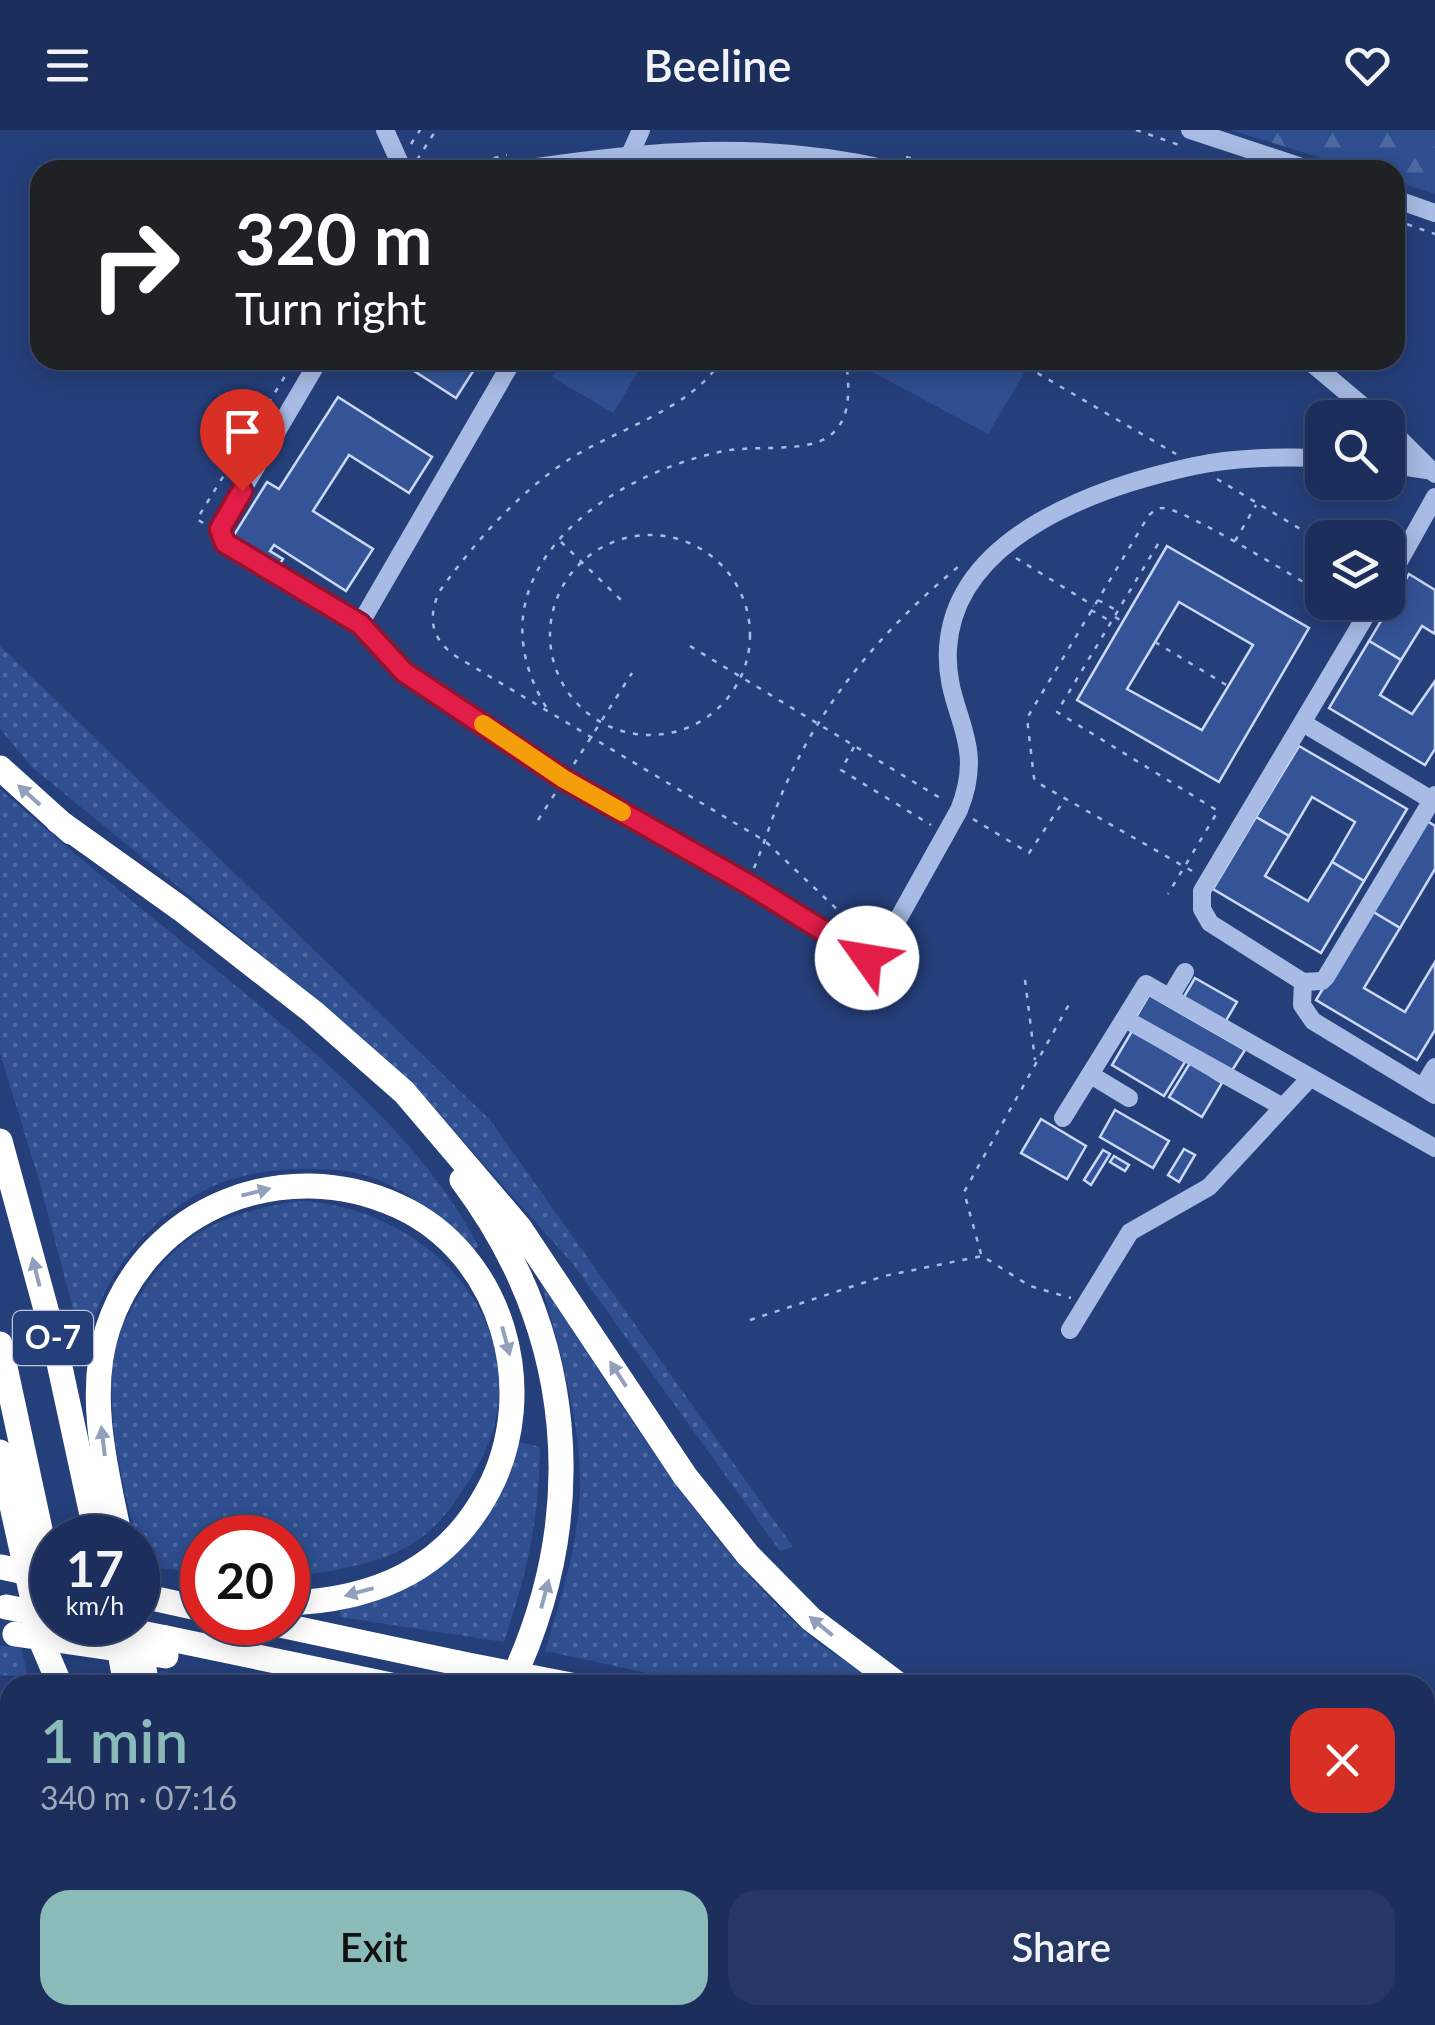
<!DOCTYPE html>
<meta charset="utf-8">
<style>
:root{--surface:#1c2f5c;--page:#253762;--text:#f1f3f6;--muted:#a0a9bb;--line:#3a4a72;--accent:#8bbbb9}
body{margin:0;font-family:Lato,sans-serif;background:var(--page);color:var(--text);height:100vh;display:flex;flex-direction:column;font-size:38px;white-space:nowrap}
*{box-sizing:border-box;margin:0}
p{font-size:32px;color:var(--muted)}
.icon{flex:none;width:55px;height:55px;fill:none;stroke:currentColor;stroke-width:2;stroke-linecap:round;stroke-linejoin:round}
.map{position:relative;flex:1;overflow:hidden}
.panel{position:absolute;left:0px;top:1545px;width:1435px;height:350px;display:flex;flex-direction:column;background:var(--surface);border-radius:30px 30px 0 0;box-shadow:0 5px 25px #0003,0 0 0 2px var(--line)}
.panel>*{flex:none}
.guide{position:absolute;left:30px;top:30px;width:1375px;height:210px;border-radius:30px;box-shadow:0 5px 25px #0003,0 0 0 2px var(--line);background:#202124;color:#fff;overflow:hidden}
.tools{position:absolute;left:1305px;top:270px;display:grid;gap:20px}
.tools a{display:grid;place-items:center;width:100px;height:100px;border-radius:20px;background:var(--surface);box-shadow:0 5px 25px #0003,0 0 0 2px var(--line);font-size:50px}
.speed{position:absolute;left:30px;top:1385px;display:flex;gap:20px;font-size:50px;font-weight:700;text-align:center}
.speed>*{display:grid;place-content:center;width:130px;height:130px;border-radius:50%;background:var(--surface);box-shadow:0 5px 25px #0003,0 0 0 2px var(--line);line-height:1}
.speed small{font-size:25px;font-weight:400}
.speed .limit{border:15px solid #d22;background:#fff;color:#111}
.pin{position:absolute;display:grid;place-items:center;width:85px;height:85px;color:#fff;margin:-102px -42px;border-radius:50% 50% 50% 0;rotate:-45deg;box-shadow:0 0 10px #0007}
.pin .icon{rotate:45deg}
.me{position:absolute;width:110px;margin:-55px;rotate:302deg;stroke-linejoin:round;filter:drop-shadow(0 0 8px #0008)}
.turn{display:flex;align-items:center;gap:35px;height:210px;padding:0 40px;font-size:45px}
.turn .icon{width:130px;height:130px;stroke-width:2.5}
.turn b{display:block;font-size:70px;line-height:85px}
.round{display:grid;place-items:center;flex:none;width:105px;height:105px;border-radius:30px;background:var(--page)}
.headline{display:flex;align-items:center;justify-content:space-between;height:170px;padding:0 40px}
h1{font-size:60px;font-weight:600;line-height:75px;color:var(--accent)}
.cta{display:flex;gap:20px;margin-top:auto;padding:20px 40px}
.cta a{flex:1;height:115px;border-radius:30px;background:var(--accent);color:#111;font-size:40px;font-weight:600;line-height:115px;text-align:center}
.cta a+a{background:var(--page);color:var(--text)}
header{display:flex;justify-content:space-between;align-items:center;height:130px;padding:0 40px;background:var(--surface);font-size:45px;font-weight:600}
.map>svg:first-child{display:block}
.grass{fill:url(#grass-dots)}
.forest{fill:url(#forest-firs)}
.garden{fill:#2f4f91}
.building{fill:#355497;stroke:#cad8f3;stroke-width:2.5;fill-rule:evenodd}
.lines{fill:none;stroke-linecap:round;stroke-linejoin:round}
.path{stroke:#a7bbe4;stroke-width:2.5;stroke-dasharray:5 8;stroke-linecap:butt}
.minor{stroke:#a7bbe4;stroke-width:18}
.highway{stroke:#fff;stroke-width:25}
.highway-bridge{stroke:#fff;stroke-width:25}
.oneway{fill:#929fbc}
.route-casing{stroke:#92132f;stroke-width:25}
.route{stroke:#e11d48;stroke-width:18}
.slow{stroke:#f59e0b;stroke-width:18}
.labels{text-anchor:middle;stroke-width:10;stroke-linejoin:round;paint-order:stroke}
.shield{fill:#253f7a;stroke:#bec5d7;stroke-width:2.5}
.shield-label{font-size:32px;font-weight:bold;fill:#fff}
</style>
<header><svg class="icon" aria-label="menu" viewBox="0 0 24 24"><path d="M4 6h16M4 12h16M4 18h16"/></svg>Beeline<svg class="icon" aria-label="heart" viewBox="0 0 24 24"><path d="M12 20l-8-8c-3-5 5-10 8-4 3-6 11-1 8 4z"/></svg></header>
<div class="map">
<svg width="1435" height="1895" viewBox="0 0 1435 1895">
<defs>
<pattern id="grass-dots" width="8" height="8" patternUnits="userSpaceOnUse" patternTransform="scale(2.5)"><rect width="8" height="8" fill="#2f4f91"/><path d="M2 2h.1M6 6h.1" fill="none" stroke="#4e69a2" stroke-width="1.8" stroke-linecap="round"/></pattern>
<pattern id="forest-firs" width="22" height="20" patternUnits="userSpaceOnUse" patternTransform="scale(2.5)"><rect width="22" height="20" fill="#2f4f91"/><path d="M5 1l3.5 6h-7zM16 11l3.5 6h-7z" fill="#4e69a2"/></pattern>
</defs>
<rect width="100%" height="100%" fill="#253f7a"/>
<g class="grass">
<path d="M0,516L490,990L793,1417L780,1421L573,1134L407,948L332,882L33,638L0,599Z"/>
<path d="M0,659C86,736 177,806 265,880C347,950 428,1020 479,1117L473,1119C438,1084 397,1048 345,1041C307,1036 259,1039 223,1052C158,1077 102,1141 89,1209H81L39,1050L0,923Z"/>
<path d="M300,1071C439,1078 554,1214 472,1346C457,1370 441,1394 418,1410C381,1436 331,1440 288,1448V1408H202V1443L143,1436C127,1367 102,1290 115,1218C120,1193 137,1170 150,1150C186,1097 238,1080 300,1071Z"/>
<path d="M542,1155C624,1276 699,1409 810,1506C832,1525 862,1539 887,1555H703L545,1521C559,1474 575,1427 579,1377C585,1303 561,1226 542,1155Z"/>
<path d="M518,1312L540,1317C539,1391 527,1442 504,1512L340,1487V1481L396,1461Z"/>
<path d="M0,1516L21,1517L28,1547L0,1545Z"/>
<path d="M160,1541L230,1555H163Z"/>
<path d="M10,1848V1885H101L104,1895H3Z"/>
<path d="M234,1885H299L295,1895H236Z"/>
</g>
<path class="forest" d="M1231,0H1435V64L1395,51V40H1360Z"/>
<g class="garden">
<path d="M563,230H645L613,283L552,247Z"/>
<path d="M869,230H1008L1026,240L988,304L869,240Z"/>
</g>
<g class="building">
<path d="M397,230H477L479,232L456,268Z"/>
<path d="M338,267L432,327L409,363L349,325L313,381L373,419L346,461L274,415L270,421L283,429L275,442L229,413L267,352L279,359Z"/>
<path d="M1167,416L1309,498L1219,652L1077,570ZM1179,472L1253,515L1202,600L1127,559Z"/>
<path d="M1409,444L1435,460V504L1422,496L1401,530L1369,511Z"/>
<path d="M1369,511L1401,530L1380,565L1412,584L1435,551V619L1425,635L1329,578Z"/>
<path d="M1299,616L1407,679L1364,751L1332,732L1355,692L1312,667L1289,706L1256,687Z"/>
<path d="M1256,687L1289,706L1265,746L1308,771L1332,732L1364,751L1321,823L1213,759Z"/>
<path d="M1424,689L1435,696V739L1400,798L1370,780Z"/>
<path d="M1370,780L1400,798L1364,858L1405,882L1435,832V900L1417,930L1316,870Z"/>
<path d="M1195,848L1237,872L1224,894L1182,870Z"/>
<path d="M1149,865L1245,920L1231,942L1135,889Z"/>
<path d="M1132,901L1185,932L1164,966L1112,935Z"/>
<path d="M1190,933L1222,953L1202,987L1169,967Z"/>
<path d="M1115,980L1169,1011L1153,1038L1100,1007Z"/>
<path d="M1041,989L1086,1016L1067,1049L1021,1023Z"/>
<path d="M1184,1019L1195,1025L1179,1052L1168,1045Z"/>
<path d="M1103,1020L1110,1024L1091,1055L1084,1050Z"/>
<path d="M1114,1026L1129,1035L1125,1041L1110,1032Z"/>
<path d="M0,1630L10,1632V1705L0,1765Z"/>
<path d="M541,1885H603L602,1895H539Z"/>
<path d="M672,1885H788L786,1895H671Z"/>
</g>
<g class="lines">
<g class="path">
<path d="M1136,0L1182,16"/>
<path d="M411,14L420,0"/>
<path d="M906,27L958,40"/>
<path d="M417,30L436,0"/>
<path d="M1242,36L1252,40"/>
<path d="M443,40L507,25"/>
<path d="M1395,90L1435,104"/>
<path d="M721,230C693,279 614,300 568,330C517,364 474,413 439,462C427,490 432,510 457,527L765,711L863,804"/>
<path d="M1015,230L1176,324"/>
<path d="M1217,349L1322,412"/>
<path d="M203,393L197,389L295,230"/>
<circle cx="650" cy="505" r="100"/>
<path d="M1235,411L1256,375"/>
<path d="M561,412L621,470"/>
<path d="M1158,414L1057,582L1218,681L1168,764"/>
<path d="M1016,428L1094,476"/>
<path d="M1098,470L1116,480"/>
<path d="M1339,472L1351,480"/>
<path d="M1091,480L1110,491"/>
<path d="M1115,487L1123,492"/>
<path d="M1155,512L1228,556"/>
<path d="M690,516L945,671"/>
<path d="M546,577C466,444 605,345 724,321C754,315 804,323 828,307C853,290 849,256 846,230"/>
<path d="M854,617L841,640L931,695"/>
<path d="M574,634L632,543"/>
<path d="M973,689L1029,723L1063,672"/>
<path d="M538,690L556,662"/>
<path d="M754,738C766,710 774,680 787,652C826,565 890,492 964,432"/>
<path d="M1192,741L1038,653L1034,648L1027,588L1149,385C1153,382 1156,378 1162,378C1183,377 1297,449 1322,463"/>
<path d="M1025,850L1035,930"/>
<path d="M981,1124L964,1062L1072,869"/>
<path d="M750,1190L884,1146L982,1126L1030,1156L1071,1168"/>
</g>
<g class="minor">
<path d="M385,0L403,40"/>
<path d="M1190,0L1311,40"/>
<path d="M515,40C648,20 760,9 893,40"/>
<path d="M623,40L641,0"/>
<path d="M1395,69L1435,83"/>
<path d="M319,230L223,393L220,405L225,413L360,494L404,542L564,649L748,754L867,828L878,825L959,680C988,608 944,584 948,518C955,405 1101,356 1194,336C1236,327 1280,327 1322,328"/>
<path d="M1308,230L1377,288"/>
<path d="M1388,297L1435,344"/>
<path d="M1388,334L1433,341"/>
<path d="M1388,451L1435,367"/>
<path d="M1374,472L1202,761V779L1210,793L1303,852L1302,875L1313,891L1435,965"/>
<path d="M360,494L513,230"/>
<path d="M1303,593L1435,672"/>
<path d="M1303,852L1322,851L1326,847L1435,665"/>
<path d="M1170,867L1185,842"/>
<path d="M1125,889L1283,977"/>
<path d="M1091,945L1129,968"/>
<path d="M1423,957L1435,937"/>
<path d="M1063,988L1146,854L1435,1018"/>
<path d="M1070,1200L1130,1102L1209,1057L1309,949"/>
<path d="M0,1584L7,1613"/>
<path d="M1425,1863L1435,1857"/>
<path d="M397,1895L399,1885"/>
<path d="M628,1895L629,1885"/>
<path d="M1356,1895L1357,1885"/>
<path d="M1408,1895L1409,1885"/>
</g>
<g class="highway">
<path d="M0,638L71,702"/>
<path d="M58,691L181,779L313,882L404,962L519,1097L685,1346L748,1425L811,1489L899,1555"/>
<path d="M0,1011L53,1205L97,1408"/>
<path d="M462,1050C576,1202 591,1385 510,1555"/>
<path d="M0,1214L52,1455"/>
<path d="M0,1322L43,1515L60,1555"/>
<path d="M120,1408C106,1341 86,1264 108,1198C148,1076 285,1024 398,1076C504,1124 541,1262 488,1361C446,1440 374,1470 288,1473"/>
<path d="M138,1465L202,1479"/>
<path d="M266,1492L458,1533"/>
<path d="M116,1501L126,1555"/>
<path d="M138,1506L147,1555"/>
<path d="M166,1508L391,1555"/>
<path d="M1425,1731L1435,1733"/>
<path d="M1425,1768L1435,1770"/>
<path d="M199,1885L201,1895"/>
<path d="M155,1895L175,1885"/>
<path d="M310,1895L314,1885"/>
</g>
<g class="highway-bridge">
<path d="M1,1437L52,1448"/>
<path d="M6,1477L52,1486"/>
<path d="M86,1492L166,1508"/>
<path d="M15,1504L166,1526"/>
<path d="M458,1533L571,1555"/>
</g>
</g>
<defs><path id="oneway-solid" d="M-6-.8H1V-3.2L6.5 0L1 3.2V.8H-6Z" transform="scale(2.5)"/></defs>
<g class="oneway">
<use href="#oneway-solid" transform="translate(29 665) rotate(-138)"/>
<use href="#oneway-solid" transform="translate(256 1062) rotate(-14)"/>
<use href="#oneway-solid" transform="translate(36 1142) rotate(-104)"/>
<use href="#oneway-solid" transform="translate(506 1211) rotate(75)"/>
<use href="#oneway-solid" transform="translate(618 1244) rotate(-123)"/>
<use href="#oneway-solid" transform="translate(103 1311) rotate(-97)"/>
<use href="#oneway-solid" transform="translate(359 1462) rotate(165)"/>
<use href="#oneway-solid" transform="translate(545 1464) rotate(-75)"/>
<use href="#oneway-solid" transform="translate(821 1496) rotate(-141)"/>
</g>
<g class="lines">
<g class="route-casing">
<path id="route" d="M242,361L220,399L225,413L360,494L404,542L564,649L748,754L867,828"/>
</g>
<use href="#route" class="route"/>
<path class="slow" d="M483,594L564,649L622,682"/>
</g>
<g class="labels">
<rect class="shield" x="13" y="1181" width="80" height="54" rx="8"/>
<g class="shield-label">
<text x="53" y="1219">O-7</text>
</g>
</g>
</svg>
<div class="tools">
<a><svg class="icon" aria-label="search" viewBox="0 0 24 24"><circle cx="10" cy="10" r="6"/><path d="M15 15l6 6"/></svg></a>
<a><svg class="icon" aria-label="layers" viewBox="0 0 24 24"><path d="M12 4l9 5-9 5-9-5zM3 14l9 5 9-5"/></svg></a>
</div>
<div class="speed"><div>17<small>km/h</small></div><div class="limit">20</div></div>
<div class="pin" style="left:242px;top:361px;background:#d93025"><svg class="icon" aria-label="arrive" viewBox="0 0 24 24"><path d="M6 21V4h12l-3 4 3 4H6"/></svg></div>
<svg class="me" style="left:867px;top:828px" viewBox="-20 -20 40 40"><circle r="19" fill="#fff"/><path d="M0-13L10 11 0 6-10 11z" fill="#e11d48"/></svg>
<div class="guide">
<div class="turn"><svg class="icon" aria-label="right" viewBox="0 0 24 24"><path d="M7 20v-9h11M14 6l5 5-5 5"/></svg><div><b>320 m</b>Turn right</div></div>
</div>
<section class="panel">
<div class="headline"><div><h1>1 min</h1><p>340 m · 07:16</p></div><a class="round" style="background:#d93025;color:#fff"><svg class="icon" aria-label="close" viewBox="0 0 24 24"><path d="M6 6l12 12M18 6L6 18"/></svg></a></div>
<div class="cta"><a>Exit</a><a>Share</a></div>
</section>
</div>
